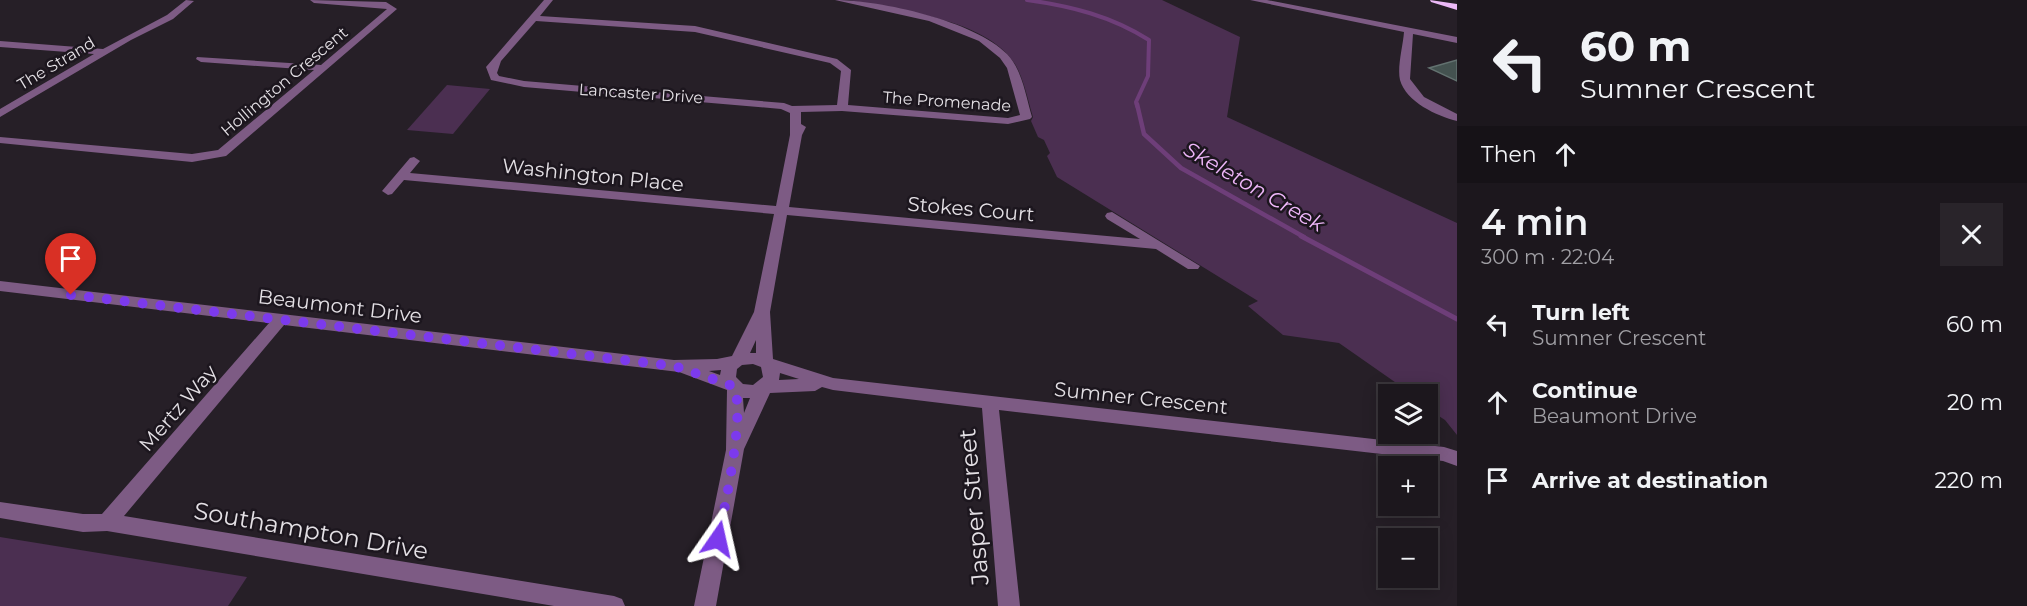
<!DOCTYPE html>
<meta charset="utf-8">
<style>
:root{--surface:#1c171d;--page:#29242a;--text:#f1f3f6;--muted:#a09fa4;--line:#3a363b}
body{margin:0;font-family:Montserrat,sans-serif;background:var(--page);color:var(--text);height:100vh;display:flex;flex-direction:column;font-size:22px;white-space:nowrap}
*{box-sizing:border-box;margin:0}
p{font-size:20px;color:var(--muted)}
.icon{flex:none;width:33px;height:33px;fill:none;stroke:currentColor;stroke-width:2;stroke-linecap:round;stroke-linejoin:round}
.map{position:relative;flex:1;overflow:hidden}
.side{display:flex;flex-direction:column;background:var(--surface);width:570px}
.side>*{flex:none}
.top-card{background:#1c171d;color:var(--text);overflow:hidden}
.fabs{position:absolute;left:1378px;top:384px;display:grid;gap:12px}
.fabs a{display:grid;place-items:center;width:60px;height:60px;border-radius:0px;background:var(--surface);box-shadow:0 3px 15px #0003,0 0 0 2px var(--line);font-size:30px}
.pin{position:absolute;display:grid;place-items:center;width:51px;height:51px;color:#fff;margin:-62px -26px;border-radius:50% 50% 50% 0;rotate:-45deg;box-shadow:0 0 6px #0007}
.pin .icon{rotate:45deg}
.me{position:absolute;width:66px;margin:-33px;rotate:11deg;stroke-linejoin:round;filter:drop-shadow(0 0 4px #0008)}
.turn{display:flex;align-items:center;gap:21px;height:126px;padding:0 24px;font-size:27px}
.turn .icon{width:78px;height:78px;stroke-width:2.5}
.turn b{display:block;font-size:42px;line-height:51px}
.then{display:flex;align-items:center;height:57px;padding:0 24px;background:#0003;gap:12px;font-size:22px}
.round{display:grid;place-items:center;flex:none;width:63px;height:63px;border-radius:0px;background:var(--page)}
.summary{display:flex;align-items:center;justify-content:space-between;height:102px;padding:0 24px}
h1{font-size:36px;font-weight:600;line-height:45px}
ul{padding:0;list-style:none}
li{display:flex;align-items:center;gap:18px;height:78px;padding:0 24px}
li div{flex:1}
li b{display:block;font-size:22px}
li em{font-style:normal}
main{display:flex;flex:1;min-height:0}
.map>svg:first-child{display:block}
.green{fill:#4b2f51}
.lines{fill:none;stroke-linecap:round;stroke-linejoin:round}
.stream-far2{stroke:#6e3e79;stroke-width:4}
.stream-far1{stroke:#6e3e79;stroke-width:4.5}
.stream{stroke:#6e3e79;stroke-width:5}
.building{fill:#445250;stroke:#637270;stroke-width:1.5}
.street{fill:#7d5b84;fill-rule:evenodd}
.highway{fill:#ecb9f7;fill-rule:evenodd}
.route{stroke:#7c3aed;stroke-width:10;stroke-dasharray:0 18}
.labels{text-anchor:middle;stroke-width:5;stroke-linejoin:round;paint-order:stroke}
.far-street-label{font-size:16px;fill:#e4e0e5;stroke:#1c161e}
.street-label{font-size:20px;fill:#e4e0e5;stroke:#1c161e}
.water-label{font-size:21px;font-style:italic;fill:#eeb6f9;stroke:#1c161e}
.near-street-label{font-size:24px;fill:#e4e0e5;stroke:#1c161e}
</style>
<main>
<div class="map">
<svg width="1457" height="606" viewBox="0 0 1457 606">
<rect width="100%" height="100%" fill="#261f27"/>
<g class="green">
<path d="M849,0H1162L1240,37L1227,117L1457,223V435L1445,420L1428,409V394H1412L1339,343L1283,335L1248,306L1258,301L1057,177L1047,156L1050,153L1044,140L1038,137L1031,121L1033,117C1028,101 1024,79 1015,64C987,19 898,10 849,0Z"/>
<path d="M447,85L490,89L453,134L407,130Z"/>
<path d="M0,537L247,577L228,606H0Z"/>
</g>
<g class="lines">
<path class="stream-far2" d="M1027,0C1071,6 1111,16 1149,40L1148,76L1136,102L1137,106"/>
<path class="stream-far1" d="M1137,104L1144,134L1181,168L1304,237"/>
<path class="stream" d="M1301,236L1457,319"/>
</g>
<path class="building" d="M1457,60V81L1429,68Z"/>
<g class="lines">
<g class="street">
<path d="M186,0L194,1L173,19L131,40L0,117V109L94,54L0,47V41L103,49L167,15Z"/>
<path d="M310,0L386,2L397,9L226,156L192,162L0,143V137L192,154L218,150L314,70L201,62L196,59L197,57L321,65L387,9L314,3Z"/>
<path d="M544,0H553L540,16L695,26L837,59L851,70L848,105L1008,118L1020,115L1007,68L1000,58L979,41L929,21L835,0C880,0 975,21 1007,54C1022,69 1026,97 1032,117L1030,119L1008,124L842,111L801,112V124L806,127L802,135L789,207L1140,239L1107,219L1105,216L1107,213L1112,212L1200,266L1198,269H1188L1156,249L787,215L770,312L773,359L833,378L1444,447L1457,451V466L1443,461L999,410L1020,606H998L982,408L833,390L822,387L815,391L770,393L744,449L716,606H694L726,450L727,390L679,372L284,325L124,516L614,596L622,599L625,606H554L107,531L83,532L0,518V502L83,514H102L269,323L0,291V281L674,360L717,359L732,356L754,312L774,214L404,180L392,194L388,195L382,191L410,158L414,157L420,161L410,173L776,206L790,135V113L781,109L524,87L491,80L486,67ZM536,21L695,32L830,63L841,71L837,105L792,106L784,103L524,81L499,76L497,73L501,61ZM756,340V353H750ZM753,364L761,367L763,377L753,385L743,384L736,377L737,369L742,365ZM721,370L720,375L709,371ZM780,373L799,379L779,380ZM743,398H750L744,413Z"/>
<path d="M1250,0H1267L1457,37V43L1413,34L1410,79L1424,97L1457,114V121C1437,116 1406,102 1400,80C1397,67 1403,46 1404,32Z"/>
</g>
<path class="highway" d="M1430,0L1457,4V10L1431,2Z"/>
</g>
<g class="lines">
<path class="route" d="M71,295L674,366L733,386C747,407 724,511 718,539"/>
</g>
<g class="labels">
<g class="far-street-label">
<text transform="translate(56 63) rotate(-31)" y="6">The Strand</text>
<text transform="translate(284 81) rotate(-40)" y="6">Hollington Crescent</text>
<text transform="translate(641 93) rotate(4)" y="6">Lancaster Drive</text>
<text transform="translate(947 101) rotate(4)" y="6">The Promenade</text>
</g>
<g class="street-label">
<text transform="translate(593 175) rotate(6)" y="7">Washington Place</text>
<text transform="translate(971 209) rotate(5)" y="7">Stokes Court</text>
<text transform="translate(340 306) rotate(7)" y="7">Beaumont Drive</text>
<text transform="translate(1141 398) rotate(6)" y="7">Sumner Crescent</text>
<text transform="translate(178 408) rotate(-49)" y="7">Mertz Way</text>
</g>
<g class="water-label">
<text transform="translate(1254 187) rotate(30)" y="7">Skeleton Creek</text>
</g>
<g class="near-street-label">
<text transform="translate(974 507) rotate(-95)" y="8">Jasper Street</text>
<text transform="translate(311 531) rotate(10)" y="8">Southampton Drive</text>
</g>
</g>
</svg>
<div class="fabs">
<a><svg class="icon" aria-label="layers" viewBox="0 0 24 24"><path d="M12 4l9 5-9 5-9-5zM3 14l9 5 9-5"/></svg></a>
<a>+</a>
<a>−</a>
</div>
<div class="pin" style="left:71px;top:295px;background:#d93025"><svg class="icon" aria-label="arrive" viewBox="0 0 24 24"><path d="M6 21V4h12l-3 4 3 4H6"/></svg></div>
<svg class="me" style="left:718px;top:539px" viewBox="-20 -20 40 40"><path d="M0-17L14 15 0 8-14 15z" fill="#7c3aed" stroke="#fff" stroke-width="4"/></svg>
</div>
<section class="side">
<div class="top-card">
<div class="turn"><svg class="icon" aria-label="left" viewBox="0 0 24 24"><path d="M17 20v-9H6M10 6l-5 5 5 5"/></svg><div><b>60 m</b>Sumner Crescent</div></div>
<div class="then">Then<svg class="icon" aria-label="ahead" viewBox="0 0 24 24"><path d="M12 20V5M6 11l6-6 6 6"/></svg></div>
</div>
<div class="summary"><div><h1>4 min</h1><p>300 m · 22:04</p></div><a class="round"><svg class="icon" aria-label="close" viewBox="0 0 24 24"><path d="M6 6l12 12M18 6L6 18"/></svg></a></div>
<ul>
<li><svg class="icon" aria-label="left" viewBox="0 0 24 24"><path d="M17 20v-9H6M10 6l-5 5 5 5"/></svg><div><b>Turn left</b><p>Sumner Crescent</p></div><em>60 m</em></li>
<li><svg class="icon" aria-label="ahead" viewBox="0 0 24 24"><path d="M12 20V5M6 11l6-6 6 6"/></svg><div><b>Continue</b><p>Beaumont Drive</p></div><em>20 m</em></li>
<li><svg class="icon" aria-label="arrive" viewBox="0 0 24 24"><path d="M6 21V4h12l-3 4 3 4H6"/></svg><div><b>Arrive at destination</b></div><em>220 m</em></li>
</ul>
</section>
</main>
